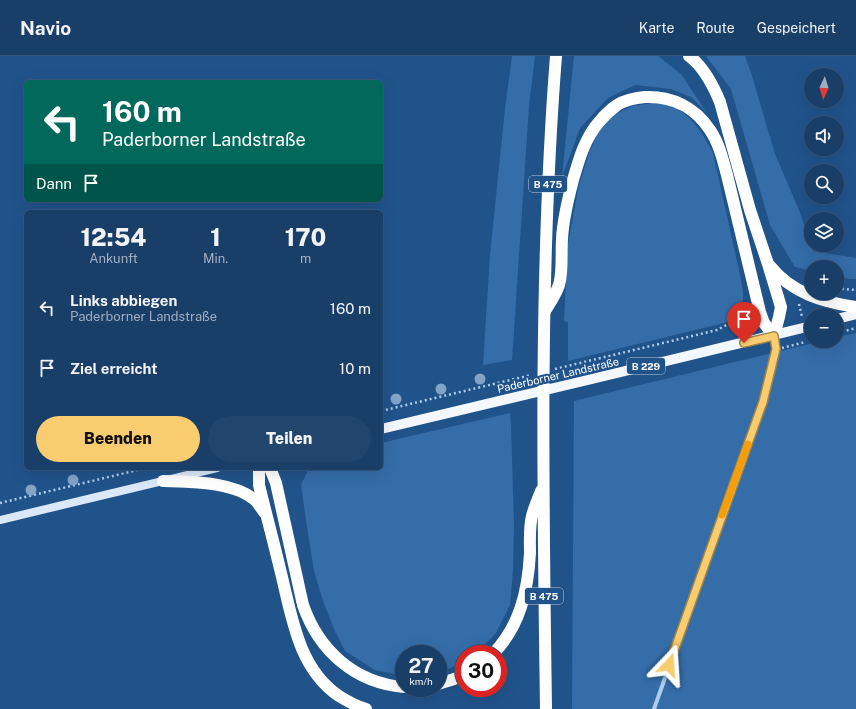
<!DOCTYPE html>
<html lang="de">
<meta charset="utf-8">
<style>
:root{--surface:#193e68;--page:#22456e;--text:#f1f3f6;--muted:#9faec0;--line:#37577c;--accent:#f8cc6f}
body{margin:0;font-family:"Public Sans",sans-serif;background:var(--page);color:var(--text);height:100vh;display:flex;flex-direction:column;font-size:15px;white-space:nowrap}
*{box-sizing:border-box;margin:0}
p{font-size:13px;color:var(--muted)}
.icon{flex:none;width:22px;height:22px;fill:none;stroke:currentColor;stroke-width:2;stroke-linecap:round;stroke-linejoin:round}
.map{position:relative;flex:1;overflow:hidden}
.details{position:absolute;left:24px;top:154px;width:359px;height:260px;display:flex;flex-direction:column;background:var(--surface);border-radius:6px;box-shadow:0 4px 16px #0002,0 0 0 1px var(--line)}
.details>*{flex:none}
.hud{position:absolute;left:24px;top:24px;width:359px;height:122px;border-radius:6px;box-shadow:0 4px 16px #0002,0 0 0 1px var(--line);background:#00695c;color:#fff;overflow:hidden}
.needle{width:26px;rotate:184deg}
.tools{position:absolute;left:804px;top:12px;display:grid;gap:8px}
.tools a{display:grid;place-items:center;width:40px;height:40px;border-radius:50%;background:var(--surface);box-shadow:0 4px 16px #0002,0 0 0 1px var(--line);font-size:20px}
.speed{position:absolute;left:395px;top:589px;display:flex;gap:8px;font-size:20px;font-weight:700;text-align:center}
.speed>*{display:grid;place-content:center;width:52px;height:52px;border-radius:50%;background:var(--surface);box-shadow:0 4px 16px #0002,0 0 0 1px var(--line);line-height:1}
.speed small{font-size:10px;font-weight:400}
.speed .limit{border:6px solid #d22;background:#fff;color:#111}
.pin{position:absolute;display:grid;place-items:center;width:34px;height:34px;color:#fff;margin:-41px -17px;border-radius:50% 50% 50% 0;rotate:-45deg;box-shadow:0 0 4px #0007}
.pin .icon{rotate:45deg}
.me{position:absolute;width:44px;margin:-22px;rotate:20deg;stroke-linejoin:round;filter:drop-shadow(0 0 3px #0008)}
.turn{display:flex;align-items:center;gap:14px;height:84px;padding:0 12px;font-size:18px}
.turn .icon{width:52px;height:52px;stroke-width:2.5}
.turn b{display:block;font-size:28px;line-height:34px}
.then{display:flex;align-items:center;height:38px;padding:0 12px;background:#0003;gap:8px;font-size:15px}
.eta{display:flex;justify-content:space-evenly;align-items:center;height:68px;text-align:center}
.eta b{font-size:24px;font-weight:800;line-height:28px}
.cta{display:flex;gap:8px;margin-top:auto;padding:8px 12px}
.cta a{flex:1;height:46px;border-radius:24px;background:var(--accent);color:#111;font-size:16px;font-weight:800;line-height:46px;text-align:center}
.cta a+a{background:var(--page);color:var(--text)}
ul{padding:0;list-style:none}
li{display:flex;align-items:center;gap:12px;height:60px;padding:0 12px}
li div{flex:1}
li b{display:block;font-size:15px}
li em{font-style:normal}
header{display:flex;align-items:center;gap:24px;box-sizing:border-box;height:56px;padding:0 20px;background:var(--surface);border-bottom:1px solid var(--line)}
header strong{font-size:19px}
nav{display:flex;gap:22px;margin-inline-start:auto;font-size:14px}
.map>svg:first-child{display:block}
.green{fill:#356da9}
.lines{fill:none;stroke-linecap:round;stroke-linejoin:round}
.path{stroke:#aecceb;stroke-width:2.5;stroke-dasharray:2 3;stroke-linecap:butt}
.street{stroke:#aecceb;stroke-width:4}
.secondary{stroke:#dae8f9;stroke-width:8}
.primary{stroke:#f3f8fe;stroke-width:10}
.highway{stroke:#fff;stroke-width:12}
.tree{fill:#83a3c7}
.route-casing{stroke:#a18548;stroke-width:10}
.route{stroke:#f8cc6f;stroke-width:7}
.slow{stroke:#f59e0b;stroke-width:7}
.labels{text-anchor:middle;stroke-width:4;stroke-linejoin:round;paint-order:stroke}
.shield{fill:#21538b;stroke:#bccbdc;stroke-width:1}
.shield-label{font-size:10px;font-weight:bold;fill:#fff}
.street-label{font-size:11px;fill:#fff;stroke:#21538b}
</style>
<header>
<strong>Navio</strong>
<nav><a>Karte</a><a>Route</a><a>Gespeichert</a></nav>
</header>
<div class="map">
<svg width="856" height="653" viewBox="0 0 856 653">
<rect width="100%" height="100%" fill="#21538b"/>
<g class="green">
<path d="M512,0H535L529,50L512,304L483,309L490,199L505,53Z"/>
<path d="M574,0H658L681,18L707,57L691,41L671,33L635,29L608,42L580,72L562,121Z"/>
<path d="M706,0H745L752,20L775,98L799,154L813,195L856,202V223H849L837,220V211H811V215L795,211L770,169L731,33Z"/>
<path d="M653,47C660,48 669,49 675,52C693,61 704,79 713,97L740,219C743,233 747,251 735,261C732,264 727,265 724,267L568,305V266L564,265L568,188L579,129L589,97L599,74L614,59L632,50Z"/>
<path d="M856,277V653H572L574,345L822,285H837V281Z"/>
<path d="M510,357L511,369L514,467L513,514L510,549L496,577L476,598H464V605L439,618H438V598H404V620L375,614L345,595L334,573L323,545L314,515L307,471L301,429L309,412H381V387Z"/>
</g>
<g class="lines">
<g class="path">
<path d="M837,232L844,233L856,234"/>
<path d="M799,248L802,261"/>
<path d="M837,277L856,272"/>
<path d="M782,292L805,286"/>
<path d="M555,313L717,274L740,262L748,260"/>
<path d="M381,355L531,319"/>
<path d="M0,447L146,412"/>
</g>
<path class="street" d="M654,653L763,346L775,293L774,282"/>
<path class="secondary" d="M0,464L217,412"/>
<g class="primary">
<path d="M837,263L856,258"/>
<path d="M381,373L592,323L811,270"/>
</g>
<g class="highway">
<path d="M689,0C704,11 713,29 720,46L750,154L768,208L781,251L779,261L774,280"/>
<path d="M770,210C792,237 822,246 856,251"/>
<path d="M545,255C550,247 556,238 559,229C563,216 561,197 562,183C563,163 568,143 573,124C579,103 585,82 599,66C604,60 610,54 617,49C625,44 635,42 645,41C672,40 695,51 710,74C719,87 723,104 727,119L760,256L764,267L774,280"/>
<path d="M259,412V429C266,458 274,487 281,517C292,561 298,612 339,640C347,645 356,650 366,653"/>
<path d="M270,412L276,427L303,549C319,595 355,627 404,631"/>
<path d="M163,425C190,426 236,425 257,446C259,449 262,453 264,456"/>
<path d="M493,598C520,570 528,535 530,497C530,485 529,472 532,460C534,452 538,443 541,435"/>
<path d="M438,628L454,623L464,619"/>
<path d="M546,653C543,435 539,217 556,0"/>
</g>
</g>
<g class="tree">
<circle cx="480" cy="323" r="5.5"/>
<circle cx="441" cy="333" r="5.5"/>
<circle cx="396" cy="343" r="5.5"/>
<circle cx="73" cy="424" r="5.5"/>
<circle cx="31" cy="434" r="5.5"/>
</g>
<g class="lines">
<g class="route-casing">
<path id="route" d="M669,609L763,346L776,293L774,280L744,287"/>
</g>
<use href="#route" class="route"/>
<path class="slow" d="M722,459L748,388"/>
</g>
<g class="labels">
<g class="shield">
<rect x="529" y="120" width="38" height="16" rx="3"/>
<rect x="627" y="302" width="38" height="16" rx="3"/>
<rect x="525" y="532" width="38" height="16" rx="3"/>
</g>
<g class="shield-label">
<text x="548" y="132">B 475</text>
<text x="646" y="314">B 229</text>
<text x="544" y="544">B 475</text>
</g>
<g class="street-label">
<text transform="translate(558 319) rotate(-13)" y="4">Paderborner Landstraße</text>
</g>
</g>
</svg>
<div class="tools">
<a><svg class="needle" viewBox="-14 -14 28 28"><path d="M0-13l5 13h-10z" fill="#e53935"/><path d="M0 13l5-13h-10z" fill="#9faec0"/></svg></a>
<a><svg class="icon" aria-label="sound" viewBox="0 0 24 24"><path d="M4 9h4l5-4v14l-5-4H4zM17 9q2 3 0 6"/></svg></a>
<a><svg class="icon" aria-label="search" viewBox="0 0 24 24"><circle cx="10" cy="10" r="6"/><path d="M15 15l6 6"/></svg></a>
<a><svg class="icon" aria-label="layers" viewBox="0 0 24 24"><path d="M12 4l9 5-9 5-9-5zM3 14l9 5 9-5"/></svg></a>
<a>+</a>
<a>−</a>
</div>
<div class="speed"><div>27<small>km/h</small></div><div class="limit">30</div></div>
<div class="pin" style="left:744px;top:287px;background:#d93025"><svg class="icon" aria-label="arrive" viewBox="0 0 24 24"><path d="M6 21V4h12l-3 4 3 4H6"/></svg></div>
<svg class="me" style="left:669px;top:609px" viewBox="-20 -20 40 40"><path d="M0-17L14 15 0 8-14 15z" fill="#f8cc6f" stroke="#fff" stroke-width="4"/></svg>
<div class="hud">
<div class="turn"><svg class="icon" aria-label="left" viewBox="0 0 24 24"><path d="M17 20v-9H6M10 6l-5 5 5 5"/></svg><div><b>160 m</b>Paderborner Landstraße</div></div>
<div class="then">Dann<svg class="icon" aria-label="arrive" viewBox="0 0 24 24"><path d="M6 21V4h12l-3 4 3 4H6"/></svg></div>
</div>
<section class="details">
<div class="eta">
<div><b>12:54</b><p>Ankunft</p></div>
<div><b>1</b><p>Min.</p></div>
<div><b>170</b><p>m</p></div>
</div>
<ul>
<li><svg class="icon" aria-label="left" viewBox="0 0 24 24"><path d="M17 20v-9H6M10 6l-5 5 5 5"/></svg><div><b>Links abbiegen</b><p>Paderborner Landstraße</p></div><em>160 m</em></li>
<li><svg class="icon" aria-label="arrive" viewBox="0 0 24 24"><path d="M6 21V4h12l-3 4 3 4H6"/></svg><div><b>Ziel erreicht</b></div><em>10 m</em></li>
</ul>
<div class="cta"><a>Beenden</a><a>Teilen</a></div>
</section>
</div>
